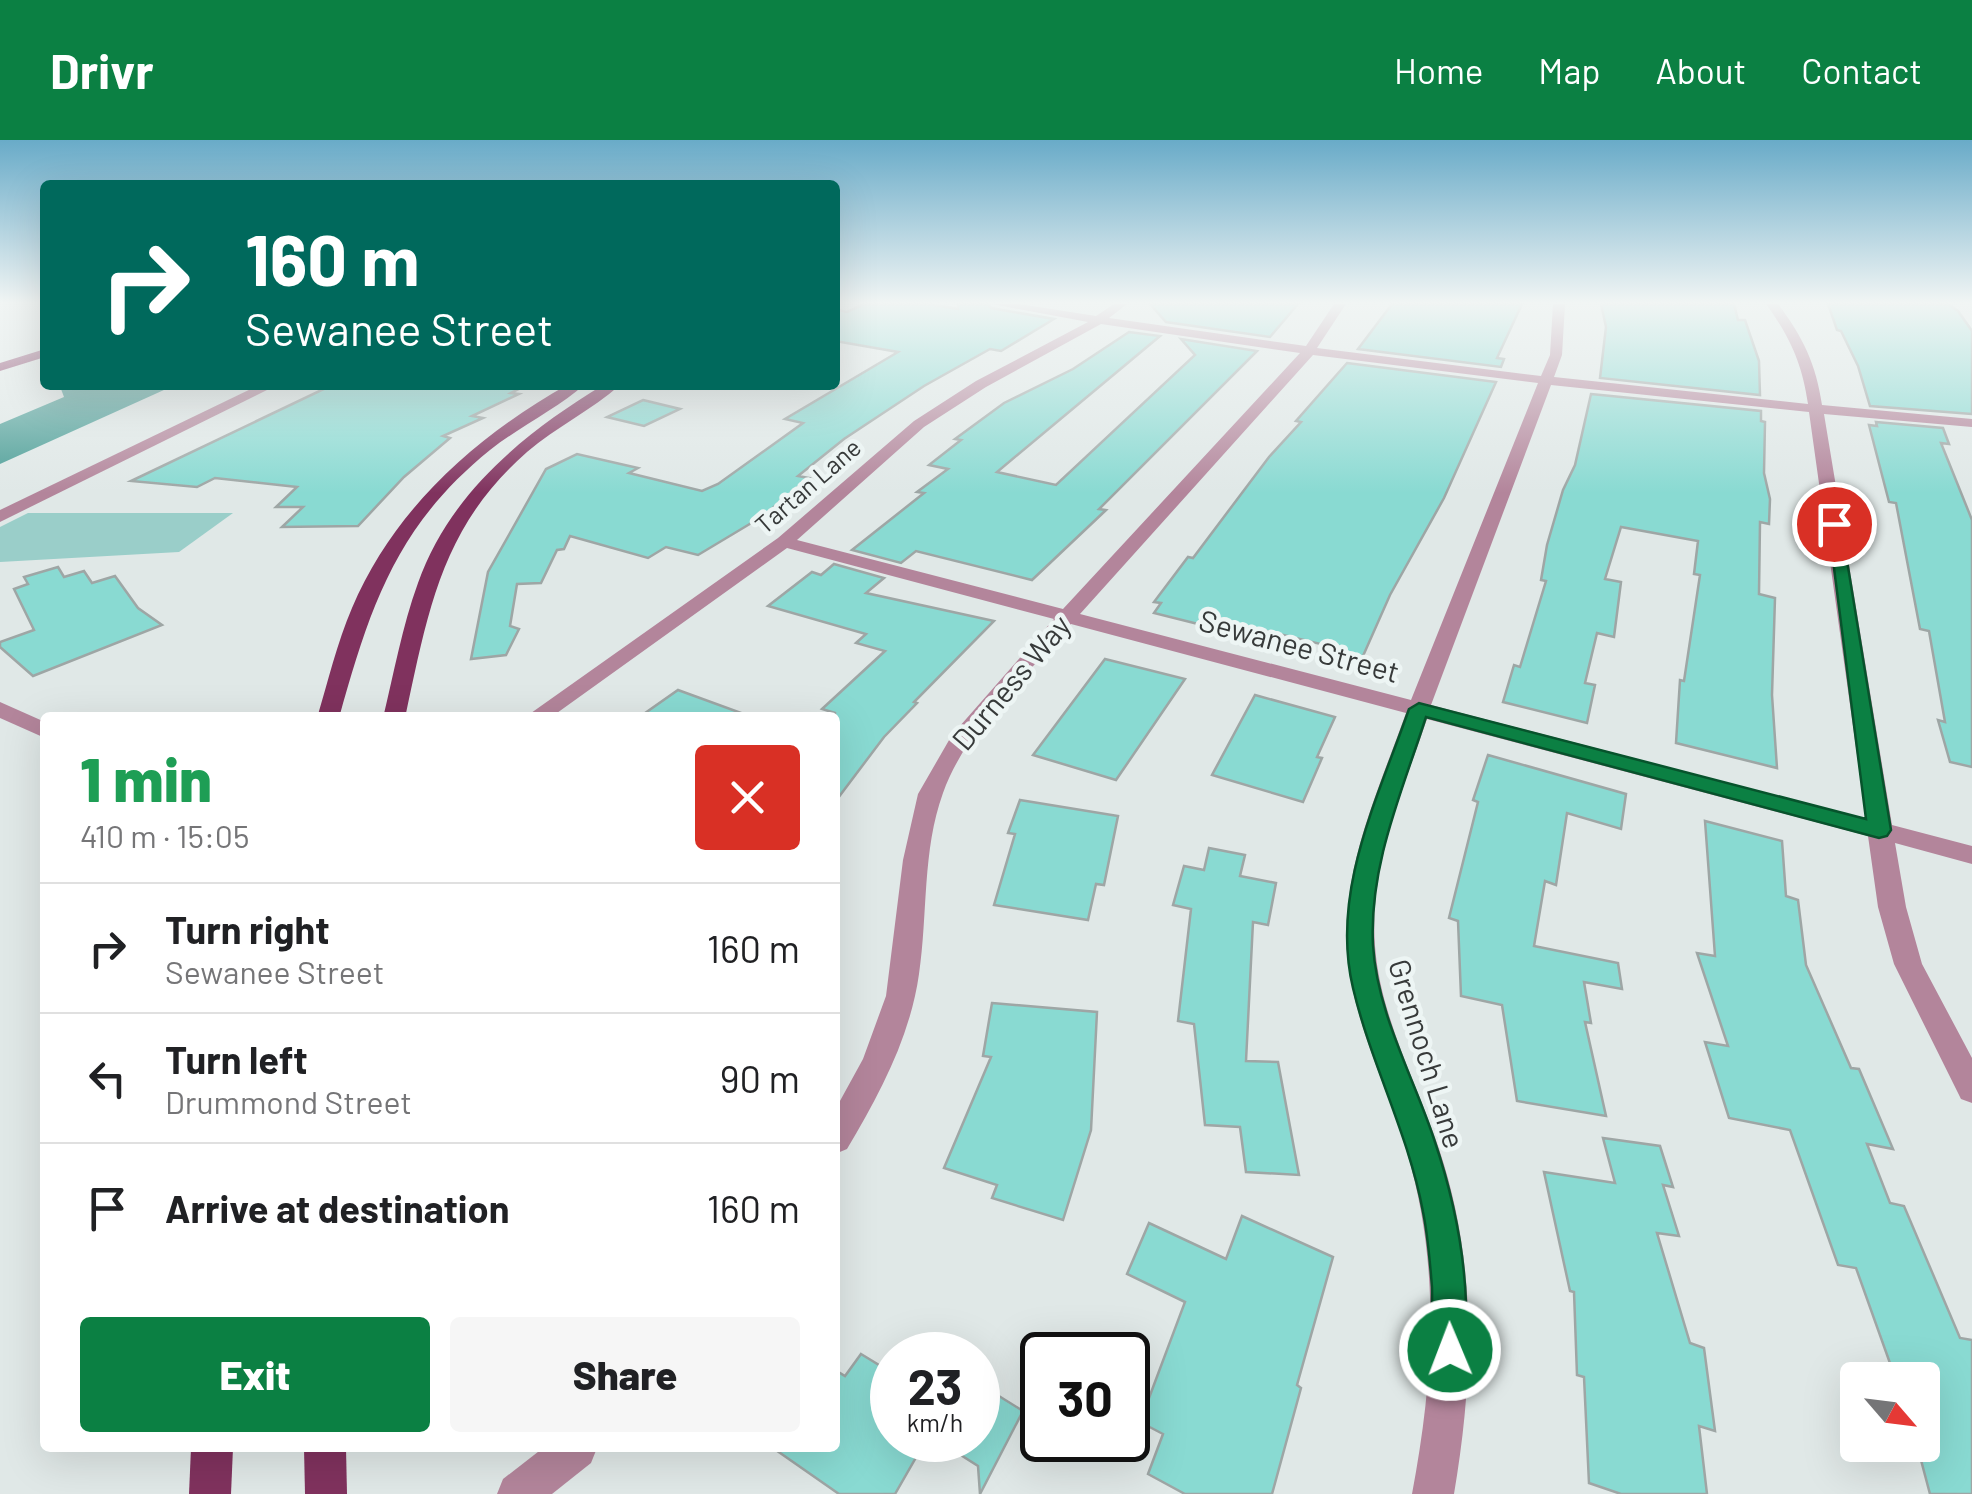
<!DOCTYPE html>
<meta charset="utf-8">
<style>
:root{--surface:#fff;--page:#f6f6f6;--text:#202124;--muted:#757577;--line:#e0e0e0;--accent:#0b8043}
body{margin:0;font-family:Barlow,sans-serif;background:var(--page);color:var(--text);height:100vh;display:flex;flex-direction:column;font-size:38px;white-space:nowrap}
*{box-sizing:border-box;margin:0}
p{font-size:32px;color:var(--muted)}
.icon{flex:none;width:55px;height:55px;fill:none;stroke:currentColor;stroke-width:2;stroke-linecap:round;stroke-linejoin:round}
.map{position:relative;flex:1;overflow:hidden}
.drawer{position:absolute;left:40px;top:572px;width:800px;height:740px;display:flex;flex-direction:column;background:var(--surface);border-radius:10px;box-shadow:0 10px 40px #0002}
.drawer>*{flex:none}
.top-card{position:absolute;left:40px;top:40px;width:800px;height:210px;border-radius:10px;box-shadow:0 10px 40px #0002;background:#00695c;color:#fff;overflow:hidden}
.needle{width:65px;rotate:118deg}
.controls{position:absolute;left:1840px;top:1222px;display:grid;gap:20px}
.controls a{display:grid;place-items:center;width:100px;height:100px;border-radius:10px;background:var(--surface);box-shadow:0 10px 40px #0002;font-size:50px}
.speed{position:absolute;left:870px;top:1192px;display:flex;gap:20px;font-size:50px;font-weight:700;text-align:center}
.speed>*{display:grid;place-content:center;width:130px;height:130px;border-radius:50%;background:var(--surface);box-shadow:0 10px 40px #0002;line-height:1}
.speed small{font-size:25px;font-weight:400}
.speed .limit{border:5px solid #111;border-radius:15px;background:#fff;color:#111}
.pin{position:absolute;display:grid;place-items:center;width:85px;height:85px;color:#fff;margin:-42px;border:5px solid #fff;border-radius:50%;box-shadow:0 2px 10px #0007}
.me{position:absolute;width:110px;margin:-55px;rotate:359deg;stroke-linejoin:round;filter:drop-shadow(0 0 8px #0008)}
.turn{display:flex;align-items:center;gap:35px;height:210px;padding:0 40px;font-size:45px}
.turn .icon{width:130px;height:130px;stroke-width:2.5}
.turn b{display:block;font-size:70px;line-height:85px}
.round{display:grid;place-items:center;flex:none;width:105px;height:105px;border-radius:10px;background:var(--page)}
.overview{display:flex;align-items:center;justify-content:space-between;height:170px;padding:0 40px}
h1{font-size:60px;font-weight:800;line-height:75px;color:#1e9e55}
.cta{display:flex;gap:20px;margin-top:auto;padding:20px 40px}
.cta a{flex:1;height:115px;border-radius:10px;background:var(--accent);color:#fff;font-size:40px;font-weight:800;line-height:115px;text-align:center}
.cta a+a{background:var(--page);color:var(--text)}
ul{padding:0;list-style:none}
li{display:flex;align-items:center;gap:30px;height:130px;padding:0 40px;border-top:2px solid var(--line)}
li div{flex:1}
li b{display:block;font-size:38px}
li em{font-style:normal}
header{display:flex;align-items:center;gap:60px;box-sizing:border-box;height:140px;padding:0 50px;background:var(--accent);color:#fff}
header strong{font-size:48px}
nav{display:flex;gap:55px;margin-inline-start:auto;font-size:35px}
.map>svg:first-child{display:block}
.green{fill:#9acec9}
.water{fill:#4c9e97}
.building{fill:#89dad2;stroke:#9ea6a5;stroke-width:2.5}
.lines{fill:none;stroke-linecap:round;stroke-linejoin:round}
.minor{fill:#b3859b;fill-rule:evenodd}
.major{fill:#80325e;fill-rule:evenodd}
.route{fill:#0b8043;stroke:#07532c;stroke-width:2.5}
.labels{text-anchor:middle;stroke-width:9;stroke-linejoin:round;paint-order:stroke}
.far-street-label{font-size:25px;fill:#373a3a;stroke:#edf5f4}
.street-label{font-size:30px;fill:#373a3a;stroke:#edf5f4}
</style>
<header>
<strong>Drivr</strong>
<nav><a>Home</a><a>Map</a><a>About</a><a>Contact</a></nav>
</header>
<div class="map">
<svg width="1972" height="1354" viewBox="0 0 1972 1354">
<rect width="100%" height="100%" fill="#e0e8e7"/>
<path class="green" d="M28,373H233L179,412L0,422V387Z"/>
<path class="water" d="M45,231V245H175L0,324V284L64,257L61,249L43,246L40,239Z"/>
<g class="building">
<path d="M864,164H930L958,169V164H988L991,168L1054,179L1001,211L990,209L924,246L844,299L798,336L809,338L763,376L698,415L666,407L648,418L570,396L564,409L557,410L541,443L517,444L510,486L519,489L506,515L471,519L488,432L546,329L577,314L638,328L629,333L702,351L718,344L803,283L785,279L898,212L835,201V169L847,172Z"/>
<path d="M1150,164H1298L1270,197L1166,182Z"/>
<path d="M1392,164H1522L1497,218L1504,219L1501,227L1358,209Z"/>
<path d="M1601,164H1734L1738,180H1745L1759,221L1760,255L1600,238L1606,187Z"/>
<path d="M1828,164H1948L1958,171L1972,191V274L1870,266L1858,226L1841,191L1837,190Z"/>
<path d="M1129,192L1160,196L997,332L1056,345L1195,215L1181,199L1257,211L1099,369L1106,370L1032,440L916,411L901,423L852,410L924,353L917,352L948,329L929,325L961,300L955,299L1004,263L1073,229Z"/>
<path d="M1347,223L1496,242L1444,358L1390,455L1359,525L1320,515L1325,505L1250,487L1247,492L1224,486L1222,490L1154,473L1161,463L1154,462L1188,417L1193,418L1269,317L1301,282L1296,281Z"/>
<path d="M332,245H527L511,253L519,254L472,276L483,278L443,296L450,298L404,337L358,386L282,387L303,367H276L297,347L215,338L197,347L131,341Z"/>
<path d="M1591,254L1761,271V281L1765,282L1764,333L1770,359L1769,384L1760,382L1759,454L1775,458L1772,555L1777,628L1676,603L1680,540L1684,541L1700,435L1694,434L1698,401L1621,387L1605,439L1621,442L1614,497L1597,493L1585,543L1595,545L1587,583L1503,562L1514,525L1520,527L1546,441L1541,440L1547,405L1563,350L1575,325Z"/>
<path d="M643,260L680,269L644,286L607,277Z"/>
<path d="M1876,282L1943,288L1949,304L1941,303L1972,380V627L1950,622L1938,580L1945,582L1929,491L1920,489L1896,363L1889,362L1869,285L1877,286Z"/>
<path d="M834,424L884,438L866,453L994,481L914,562L917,563L884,597L835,662V573L822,569L885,511L856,503L866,494L768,466L812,432L821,435Z"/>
<path d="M58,427L64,437L84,431L92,443L115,436L138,468L162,485L33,536L0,507V502L34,490L14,449L28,444L24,437Z"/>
<path d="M1105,519L1185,539L1116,640L1033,615Z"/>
<path d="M678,550L744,574L743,578H638Z"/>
<path d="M1255,555L1335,577L1317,617L1322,618L1303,662L1212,635Z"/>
<path d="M1488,615L1626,654L1621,689L1567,673L1556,745L1545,741L1534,806L1618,823L1622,849L1584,842L1591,883L1585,882L1606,976L1517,961L1502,865L1461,856L1458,781L1449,778L1478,662L1473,660Z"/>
<path d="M1020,660L1118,676L1104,745L1096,744L1088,780L994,765L1015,694L1008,693Z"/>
<path d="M1705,681L1782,701L1786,756L1798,760L1806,825L1851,928L1859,929L1893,1009L1867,1004L1890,1063L1904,1066L1960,1198L1972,1200V1354H1930L1917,1305H1922V1240H1896L1856,1128L1838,1125L1790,990L1729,978L1705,902L1728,906L1697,813L1715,816Z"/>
<path d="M1209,708L1245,715L1240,736L1276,743L1268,785L1253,782L1246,921L1278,922L1299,1035L1246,1032L1240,987L1205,985L1194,884L1178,881L1191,769L1173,765L1184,726L1204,730Z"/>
<path d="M992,863L1097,872L1091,990L1063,1080L992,1058L997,1045L944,1028L991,917L983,916Z"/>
<path d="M1603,998L1660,1006L1673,1047L1663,1045L1679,1096L1657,1093L1690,1203L1704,1208L1715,1291L1699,1286L1707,1354H1621L1589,1343L1584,1237L1577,1235L1574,1152L1570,1151L1544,1032L1615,1043Z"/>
<path d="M1242,1076L1333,1117L1297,1245L1301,1248L1272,1354H1185L1148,1334L1163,1294L1140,1282L1185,1162L1127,1134L1149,1083L1226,1119Z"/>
<path d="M861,1214L892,1233V1300H926L895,1354H839L773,1308H835V1230L845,1236Z"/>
<path d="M978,1243L1023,1271L980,1354L978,1326L937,1300H978Z"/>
</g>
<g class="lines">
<g class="minor">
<path d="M992,164H1019L1096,176L1114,164H1127L1109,178L1306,206L1334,164H1346L1317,208L1541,236L1550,215L1553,164H1565L1562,215L1554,237L1808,264C1802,223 1790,197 1766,164H1778C1803,197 1816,224 1822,265L1972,279V287L1824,274L1892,685L1972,706V724L1895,703L1906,767L1922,824L1972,918V963L1961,959L1894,824L1878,767L1868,696L1427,579C1402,653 1369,726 1375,806C1380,876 1417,943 1439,1009C1477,1122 1474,1237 1454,1354H1412C1434,1238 1441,1124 1406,1009C1386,943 1350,876 1347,806C1343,724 1379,649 1406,573L1071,484C1027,536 966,588 943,653C922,711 928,774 919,834C910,898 879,955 847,1009L835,1014V970L863,919L886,856L903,720L918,654L952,595L1054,479L787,408L550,578H524L778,398L914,281L976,241L1088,182ZM1101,184L1300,213L1063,469L797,400L924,287L986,247ZM1313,215L1538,243L1411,560L1080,474ZM1551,245L1809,272L1866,679L1431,565Z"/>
<path d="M259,245H277L0,382V370Z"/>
<path d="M0,562L45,582V598L0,578Z"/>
<path d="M543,1308H597L591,1323L552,1354H497L503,1339Z"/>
</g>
<g class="major">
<path d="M45,209V217L0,231V223Z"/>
<path d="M567,245H584C558,268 519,287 490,310C396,386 370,467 339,578H317C328,541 337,503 352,468C394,369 475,297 567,245Z"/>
<path d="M603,245H620C592,270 556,287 527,312C441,387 428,472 405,578H383C394,533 402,487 418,443C450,353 524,293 603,245Z"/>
<path d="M191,1308H233L231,1354H189Z"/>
<path d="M304,1308H346L347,1354H305Z"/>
</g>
</g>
<linearGradient id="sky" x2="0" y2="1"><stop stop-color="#69abc8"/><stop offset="0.46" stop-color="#f1f5f4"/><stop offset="1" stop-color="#f1f5f4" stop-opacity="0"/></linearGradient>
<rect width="1972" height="353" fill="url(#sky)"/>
<path class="route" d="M1828,381L1841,384L1891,690L1887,696L1879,698L1426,577C1402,652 1369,725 1373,805C1377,873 1413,936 1434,999C1452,1052 1464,1107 1466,1163C1467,1183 1470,1203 1463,1222L1450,1228L1437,1222C1428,1199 1433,1172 1432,1147C1430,1123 1428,1096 1423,1072C1409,995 1371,924 1353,848C1330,752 1378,658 1409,569L1419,563L1866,679Z"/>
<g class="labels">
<g class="far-street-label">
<text transform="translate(808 346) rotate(-41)" y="9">Tartan Lane</text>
</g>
<g class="street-label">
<text transform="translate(1299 507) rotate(15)" y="10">Sewanee Street</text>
<text transform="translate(1012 543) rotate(-50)" y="10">Durness Way</text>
<text transform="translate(1426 914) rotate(73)" y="10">Grennoch Lane</text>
</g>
</g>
</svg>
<div class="controls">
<a><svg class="needle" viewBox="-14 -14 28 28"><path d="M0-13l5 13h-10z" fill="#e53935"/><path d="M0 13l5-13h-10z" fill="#757577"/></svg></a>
</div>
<div class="speed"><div>23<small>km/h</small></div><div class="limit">30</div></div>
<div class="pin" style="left:1834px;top:384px;background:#d93025"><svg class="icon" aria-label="arrive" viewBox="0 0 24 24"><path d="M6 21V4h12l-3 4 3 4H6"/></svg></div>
<svg class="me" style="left:1450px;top:1210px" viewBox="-20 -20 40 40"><circle r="17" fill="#0b8043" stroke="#fff" stroke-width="3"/><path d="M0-11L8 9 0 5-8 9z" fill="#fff"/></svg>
<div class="top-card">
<div class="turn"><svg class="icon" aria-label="right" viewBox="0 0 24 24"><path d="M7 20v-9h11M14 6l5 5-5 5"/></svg><div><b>160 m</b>Sewanee Street</div></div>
</div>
<section class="drawer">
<div class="overview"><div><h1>1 min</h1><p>410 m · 15:05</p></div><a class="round" style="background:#d93025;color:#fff"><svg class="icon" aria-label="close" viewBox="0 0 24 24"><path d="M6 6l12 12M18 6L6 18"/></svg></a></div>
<ul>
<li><svg class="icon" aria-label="right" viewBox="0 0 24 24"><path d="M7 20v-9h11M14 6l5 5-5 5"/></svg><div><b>Turn right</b><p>Sewanee Street</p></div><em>160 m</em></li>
<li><svg class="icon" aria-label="left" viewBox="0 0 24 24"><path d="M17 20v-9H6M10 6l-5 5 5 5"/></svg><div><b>Turn left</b><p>Drummond Street</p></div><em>90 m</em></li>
<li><svg class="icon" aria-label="arrive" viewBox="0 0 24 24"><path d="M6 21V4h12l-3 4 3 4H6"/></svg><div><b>Arrive at destination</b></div><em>160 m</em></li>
</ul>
<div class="cta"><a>Exit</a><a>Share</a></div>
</section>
</div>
